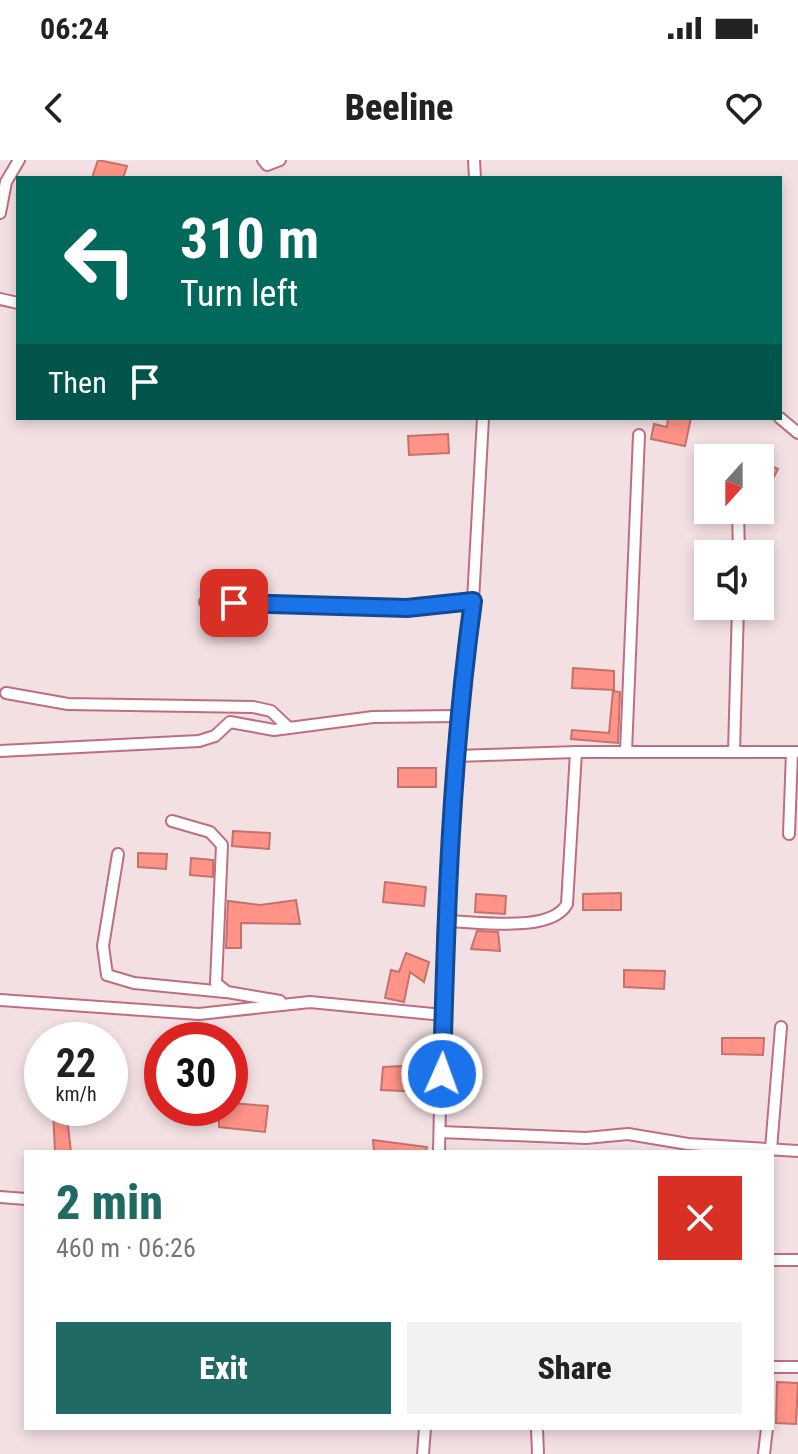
<!DOCTYPE html>
<meta charset="utf-8">
<style>
:root{--surface:#fff;--page:#f2f2f2;--text:#222;--muted:#767676;--accent:#206a64}
body{margin:0;font-family:"Roboto Condensed",sans-serif;background:var(--page);color:var(--text);height:100vh;display:flex;flex-direction:column;font-size:30px;white-space:nowrap}
*{box-sizing:border-box;margin:0}
p{font-size:26px;color:var(--muted)}
.icon{flex:none;width:44px;height:44px;fill:none;stroke:currentColor;stroke-width:2;stroke-linecap:round;stroke-linejoin:round}
.map{position:relative;flex:1;overflow:hidden}
.sheet{position:absolute;left:24px;top:990px;width:750px;height:280px;display:flex;flex-direction:column;background:var(--surface);border-radius:0px;box-shadow:0 4px 12px #0003}
.sheet>*{flex:none}
.top-card{position:absolute;left:16px;top:16px;width:766px;height:244px;border-radius:0px;box-shadow:0 4px 12px #0003;background:#00695c;color:#fff;overflow:hidden}
.needle{width:52px;rotate:201deg}
.fabs{position:absolute;left:694px;top:284px;display:grid;gap:16px}
.fabs a{display:grid;place-items:center;width:80px;height:80px;border-radius:0px;background:var(--surface);box-shadow:0 4px 12px #0003;font-size:40px}
.speed{position:absolute;left:24px;top:862px;display:flex;gap:16px;font-size:40px;font-weight:700;text-align:center}
.speed>*{display:grid;place-content:center;width:104px;height:104px;border-radius:50%;background:var(--surface);box-shadow:0 4px 12px #0003;line-height:1}
.speed small{font-size:20px;font-weight:400}
.speed .limit{border:12px solid #d22;background:#fff;color:#111}
.pin{position:absolute;display:grid;place-items:center;width:68px;height:68px;color:#fff;margin:-34px;border-radius:16px;box-shadow:0 4px 12px #0006}
.me{position:absolute;width:88px;margin:-44px;rotate:2deg;stroke-linejoin:round;filter:drop-shadow(0 0 6px #0008)}
.turn{display:flex;align-items:center;gap:28px;height:168px;padding:0 32px;font-size:36px}
.turn .icon{width:104px;height:104px;stroke-width:2.5}
.turn b{display:block;font-size:56px;line-height:68px}
.then{display:flex;align-items:center;height:76px;padding:0 32px;background:#0003;gap:16px;font-size:30px}
.round{display:grid;place-items:center;flex:none;width:84px;height:84px;border-radius:0px;background:var(--page)}
.headline{display:flex;align-items:center;justify-content:space-between;height:136px;padding:0 32px}
h1{font-size:48px;font-weight:800;line-height:60px;color:var(--accent)}
.action{display:flex;gap:16px;margin-top:auto;padding:16px 32px}
.action a{flex:1;height:92px;border-radius:0px;background:var(--accent);color:#fff;font-size:32px;font-weight:800;line-height:92px;text-align:center}
.action a+a{background:var(--page);color:var(--text)}
.status{display:flex;justify-content:space-between;align-items:center;height:56px;padding:0 40px;background:var(--surface);direction:ltr}
.status svg{height:22px;fill:currentColor}
header{display:flex;justify-content:space-between;align-items:center;height:104px;padding:0 32px;background:var(--surface);font-size:36px;font-weight:800}
.map>svg:first-child{display:block}
.building{fill:#ff9388;stroke:#c4726a;stroke-width:2}
.lines{fill:none;stroke-linecap:round;stroke-linejoin:round}
.minor-casing{stroke:#bf6e80;stroke-width:14}
.minor{stroke:#fff;stroke-width:10}
.route-casing{stroke:#114b97;stroke-width:20}
.route{stroke:#1a73e8;stroke-width:14}
</style>
<div class="status"><b>06:24</b><svg viewBox="0 0 49 12"><path d="M0 12V9h3v3zM5 12V6h3v6zM10 12V3h3v9zM15 12V0h3v12zM26 1h20v11H26zM47 4h2v5h-2z"/></svg></div>
<header><svg class="icon" aria-label="back" viewBox="0 0 24 24"><path d="M15 5l-7 7 7 7"/></svg>Beeline<svg class="icon" aria-label="heart" viewBox="0 0 24 24"><path d="M12 20l-8-8c-3-5 5-10 8-4 3-6 11-1 8 4z"/></svg></header>
<div class="map">
<svg width="798" height="1294" viewBox="0 0 798 1294">
<rect width="100%" height="100%" fill="#f3e0e3"/>
<g class="building">
<path d="M98,0L127,6L123,18H92Z"/>
<path d="M668,258H691L685,286L651,279L654,264L667,267Z"/>
<path d="M448,274L449,293L409,295L408,276Z"/>
<path d="M760,300L778,309L766,332L760,328Z"/>
<path d="M573,508L614,511V530L572,528Z"/>
<path d="M613,531L620,532L618,583L571,579L572,570L609,573Z"/>
<rect x="398" y="608" width="38" height="19"/>
<path d="M233,671L270,673L269,689L232,686Z"/>
<path d="M138,693L167,694L166,709L138,707Z"/>
<path d="M191,698L213,700V717L190,715Z"/>
<path d="M385,722L426,727L424,746L383,742Z"/>
<path d="M621,733V750H583V734Z"/>
<path d="M476,734L506,736L505,754L475,752Z"/>
<path d="M296,740L300,764L241,763V788H226L228,741L260,745Z"/>
<path d="M477,771L498,772L500,791L471,789Z"/>
<path d="M406,793L429,802L424,822L410,812L404,842L385,838L391,810L399,812Z"/>
<path d="M624,810L665,811L664,829L624,827Z"/>
<path d="M722,878H764L763,895L722,894Z"/>
<path d="M422,905L427,932L381,930L383,907Z"/>
<path d="M230,943L268,946L265,972L219,967V948H230Z"/>
<path d="M53,948H66L71,992H55Z"/>
<path d="M373,980L427,987L426,992H374Z"/>
<path d="M777,1222L798,1223L796,1264L776,1263Z"/>
</g>
<g class="lines">
<g class="minor-casing">
<g id="minor">
<path d="M263,0L267,5L280,0"/>
<path d="M474,0L475,18"/>
<path d="M0,53L6,22L19,0"/>
<path d="M0,139L18,143"/>
<path d="M780,258L798,273"/>
<path d="M738,291V298"/>
<path d="M738,350L739,394"/>
<path d="M205,442L407,448L473,441"/>
<path d="M6,533L68,544L253,547L271,551L289,568"/>
<path d="M0,591L199,581L215,576L230,562L274,570L373,557L457,556"/>
<path d="M626,592L639,275"/>
<path d="M734,592L738,446"/>
<path d="M455,596L576,592H798"/>
<path d="M172,661L210,672L222,685L216,823L227,832L280,841"/>
<path d="M789,674L792,592"/>
<path d="M118,694L103,786L107,815L134,823L225,832"/>
<path d="M444,761C476,761 551,774 567,744L576,592"/>
<path d="M0,840L199,854L310,842L443,855"/>
<path d="M440,972L586,978L628,974L688,984L798,991"/>
<path d="M771,989L781,867"/>
<path d="M439,992L444,761L457,556L473,441L483,258"/>
<path d="M0,1037L26,1039"/>
<path d="M772,1100H798"/>
<path d="M772,1207H798"/>
<path d="M537,1268L538,1294"/>
<path d="M423,1294L425,1268"/>
<path d="M764,1294L767,1268"/>
</g>
</g>
<use href="#minor" class="minor"/>
</g>
<g class="lines">
<g class="route-casing">
<path id="route" d="M234,443L407,448L473,441C451,599 446,755 442,914"/>
</g>
<use href="#route" class="route"/>
</g>
</svg>
<div class="fabs">
<a><svg class="needle" viewBox="-14 -14 28 28"><path d="M0-13l5 13h-10z" fill="#e53935"/><path d="M0 13l5-13h-10z" fill="#767676"/></svg></a>
<a><svg class="icon" aria-label="sound" viewBox="0 0 24 24"><path d="M4 9h4l5-4v14l-5-4H4zM17 9q2 3 0 6"/></svg></a>
</div>
<div class="speed"><div>22<small>km/h</small></div><div class="limit">30</div></div>
<div class="pin" style="left:234px;top:443px;background:#d93025"><svg class="icon" aria-label="arrive" viewBox="0 0 24 24"><path d="M6 21V4h12l-3 4 3 4H6"/></svg></div>
<svg class="me" style="left:442px;top:914px" viewBox="-20 -20 40 40"><circle r="17" fill="#1a73e8" stroke="#fff" stroke-width="3"/><path d="M0-11L8 9 0 5-8 9z" fill="#fff"/></svg>
<div class="top-card">
<div class="turn"><svg class="icon" aria-label="left" viewBox="0 0 24 24"><path d="M17 20v-9H6M10 6l-5 5 5 5"/></svg><div><b>310 m</b>Turn left</div></div>
<div class="then">Then<svg class="icon" aria-label="arrive" viewBox="0 0 24 24"><path d="M6 21V4h12l-3 4 3 4H6"/></svg></div>
</div>
<section class="sheet">
<div class="headline"><div><h1>2 min</h1><p>460 m · 06:26</p></div><a class="round" style="background:#d93025;color:#fff"><svg class="icon" aria-label="close" viewBox="0 0 24 24"><path d="M6 6l12 12M18 6L6 18"/></svg></a></div>
<div class="action"><a>Exit</a><a>Share</a></div>
</section>
</div>
